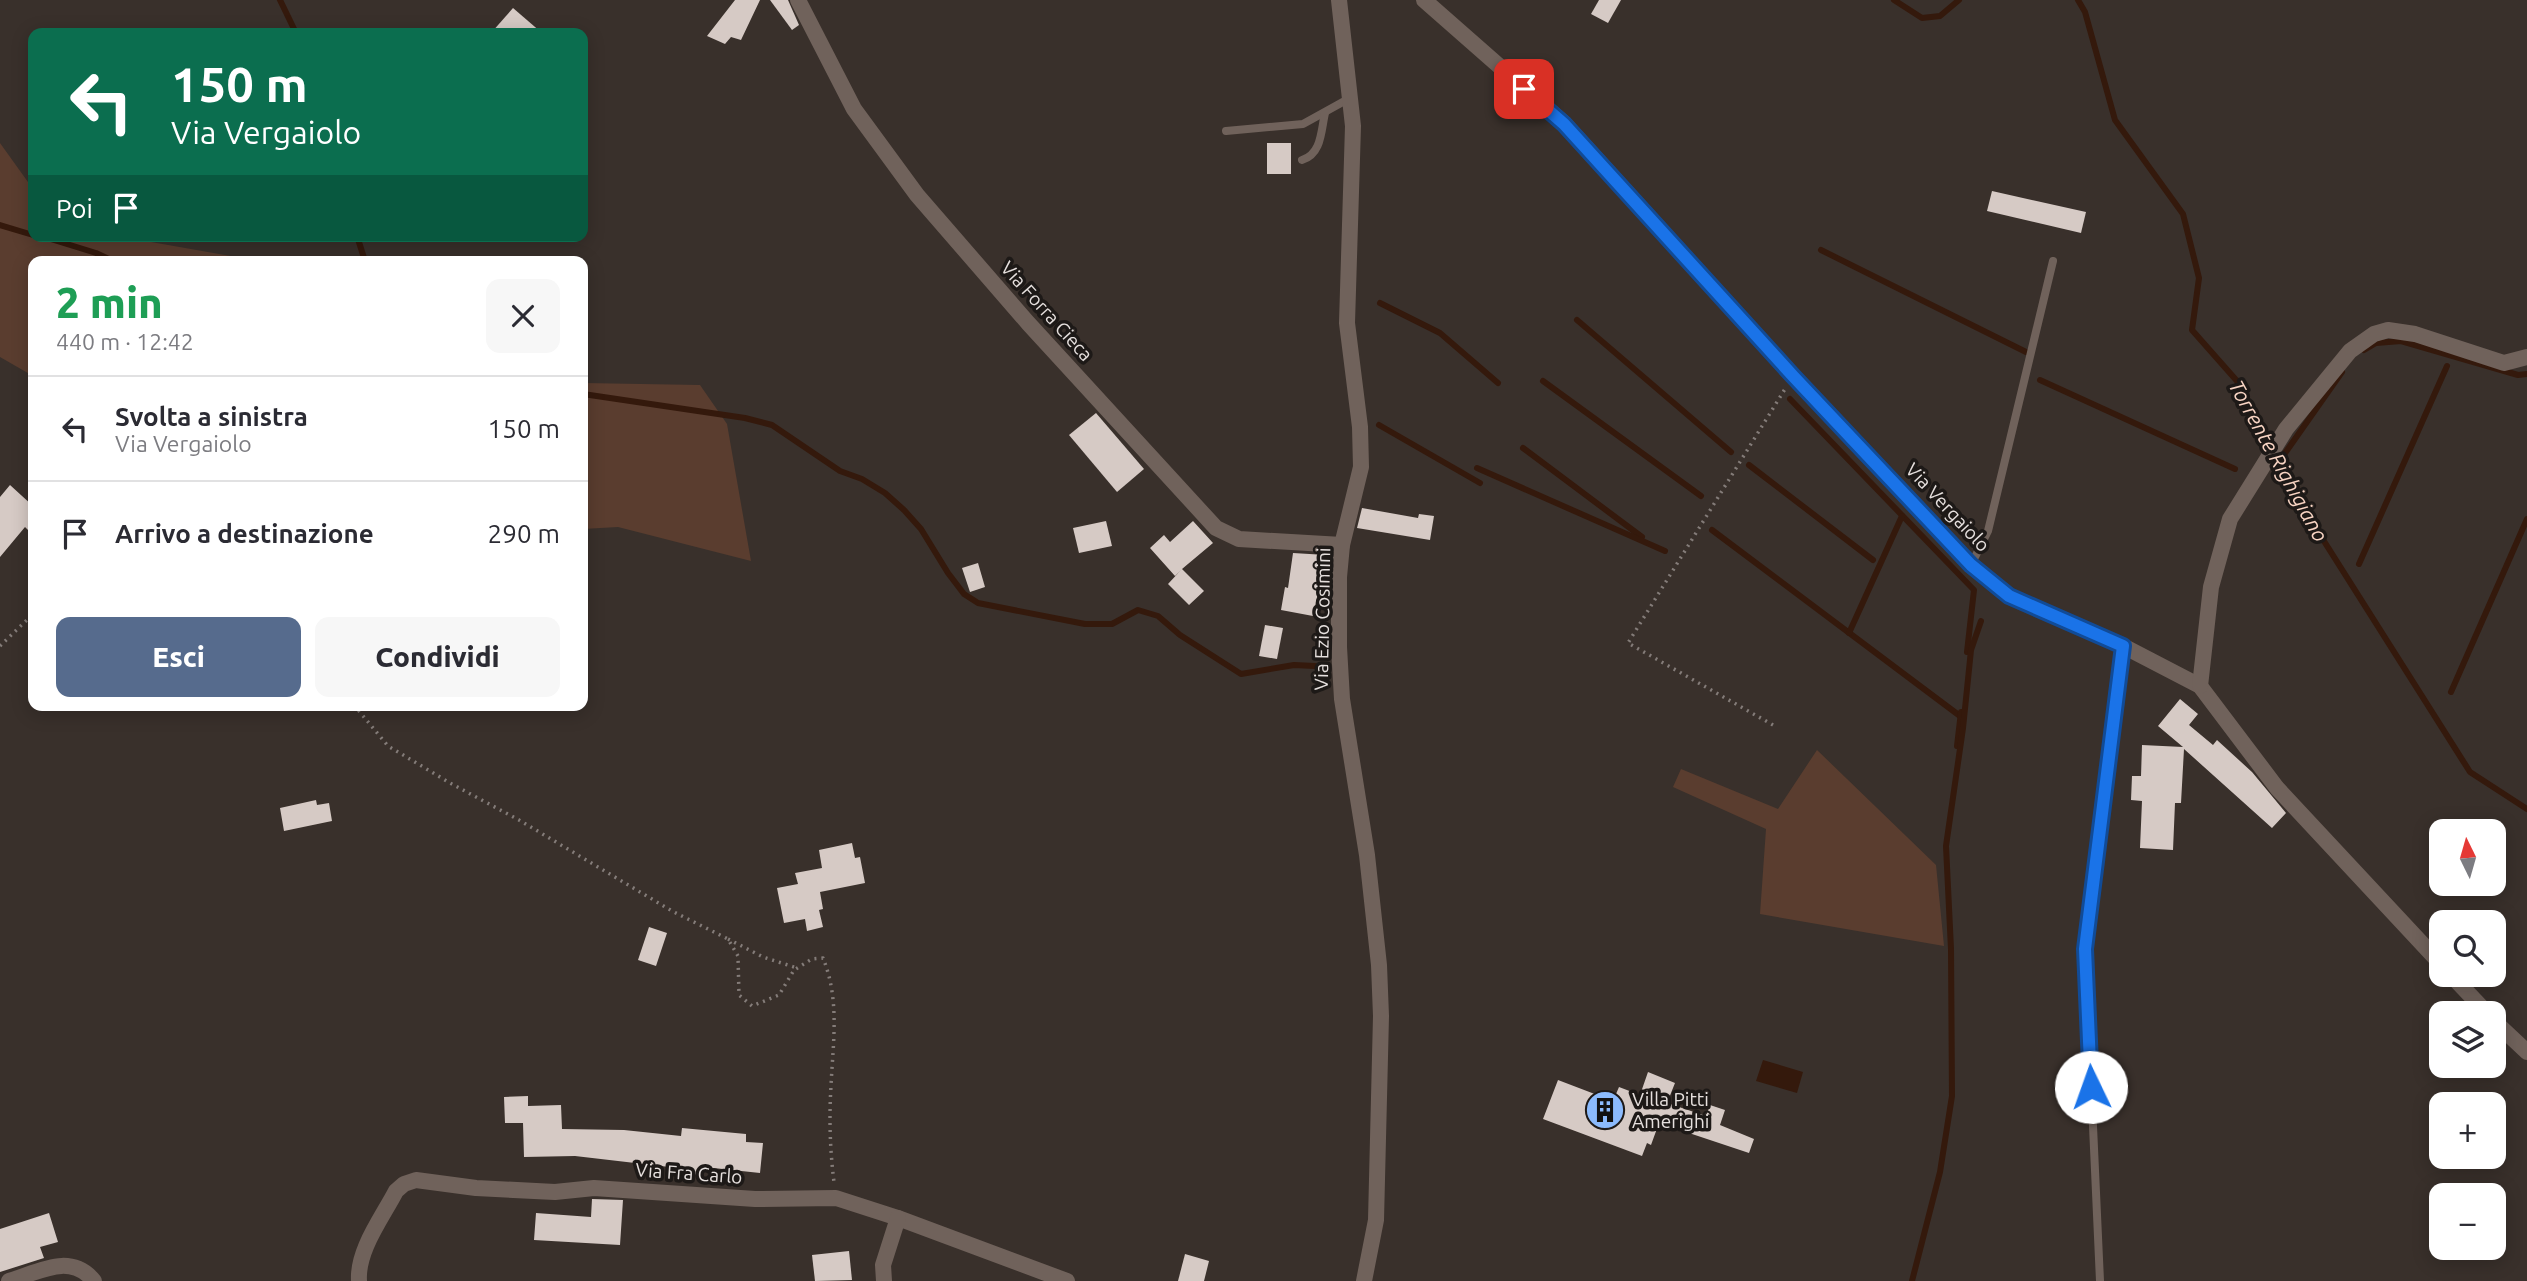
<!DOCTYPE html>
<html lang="it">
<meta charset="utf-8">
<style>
:root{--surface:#fff;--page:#f7f7f7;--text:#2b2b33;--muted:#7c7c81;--line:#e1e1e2;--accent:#566b8d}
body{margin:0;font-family:Ubuntu,sans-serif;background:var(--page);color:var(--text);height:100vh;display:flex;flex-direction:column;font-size:26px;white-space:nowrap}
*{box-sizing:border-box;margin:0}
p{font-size:23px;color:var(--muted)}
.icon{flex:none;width:38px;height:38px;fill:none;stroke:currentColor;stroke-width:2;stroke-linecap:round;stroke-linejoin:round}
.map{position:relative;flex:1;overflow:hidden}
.sheet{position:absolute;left:28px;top:256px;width:560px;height:455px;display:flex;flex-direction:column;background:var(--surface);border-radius:14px;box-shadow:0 4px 18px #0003}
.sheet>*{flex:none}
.banner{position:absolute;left:28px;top:28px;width:560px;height:214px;border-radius:14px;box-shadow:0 4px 18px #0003;background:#0b6e4f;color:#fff;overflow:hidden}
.needle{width:46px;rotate:355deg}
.fabs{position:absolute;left:2429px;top:819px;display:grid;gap:14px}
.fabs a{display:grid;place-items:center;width:77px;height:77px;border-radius:14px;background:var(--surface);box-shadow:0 4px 18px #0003;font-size:35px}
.pin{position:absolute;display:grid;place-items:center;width:60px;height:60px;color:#fff;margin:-30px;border-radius:14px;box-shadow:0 4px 10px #0006}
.me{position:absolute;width:77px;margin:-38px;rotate:357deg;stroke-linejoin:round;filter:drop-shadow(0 0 5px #0008)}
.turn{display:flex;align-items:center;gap:24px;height:147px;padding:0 28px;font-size:32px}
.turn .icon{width:91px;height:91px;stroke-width:2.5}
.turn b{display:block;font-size:49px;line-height:60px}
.then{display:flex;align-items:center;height:66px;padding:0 28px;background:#0003;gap:14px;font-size:26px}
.round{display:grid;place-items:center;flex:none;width:74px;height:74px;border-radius:14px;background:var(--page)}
.overview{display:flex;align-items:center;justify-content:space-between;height:119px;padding:0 28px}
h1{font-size:42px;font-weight:800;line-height:52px;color:#1e9e55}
.cta{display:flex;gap:14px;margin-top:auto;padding:14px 28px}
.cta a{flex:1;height:80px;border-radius:14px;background:var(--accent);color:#fff;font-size:28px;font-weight:800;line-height:80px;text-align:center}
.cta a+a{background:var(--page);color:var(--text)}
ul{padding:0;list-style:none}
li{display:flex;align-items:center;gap:21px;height:105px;padding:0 28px;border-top:2px solid var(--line)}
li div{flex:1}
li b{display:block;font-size:26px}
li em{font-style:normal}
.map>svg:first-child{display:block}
.green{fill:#5a3d2f}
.water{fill:#34190c}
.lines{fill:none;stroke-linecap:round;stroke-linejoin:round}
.stream{stroke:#34190c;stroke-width:6}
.building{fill:#d6cac5}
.path{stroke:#847c79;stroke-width:3.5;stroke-dasharray:2 5;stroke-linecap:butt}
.service{stroke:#70625b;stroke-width:8}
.minor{stroke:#70625b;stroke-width:16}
.route-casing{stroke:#114b97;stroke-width:18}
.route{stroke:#1a73e8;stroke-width:12}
.labels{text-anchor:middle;stroke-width:7;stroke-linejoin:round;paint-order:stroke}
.street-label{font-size:19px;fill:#e6e0de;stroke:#1d1917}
.poi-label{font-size:19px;fill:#e6e0de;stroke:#1d1917;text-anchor:start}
.water-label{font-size:21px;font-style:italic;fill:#f9d5c4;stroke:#1d1917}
</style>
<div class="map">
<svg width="2527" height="1281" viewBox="0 0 2527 1281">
<rect width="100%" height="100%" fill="#39302b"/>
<g class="green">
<path d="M0,143L33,189V236H117L259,261H33V376L0,357Z"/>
<path d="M583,383L700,385L727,424L751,561L618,527L583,529Z"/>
<path d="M1817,750L1936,865L1944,946L1760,914L1766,829L1673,787L1681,769L1778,809Z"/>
</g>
<path class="water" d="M1763,1060L1803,1072L1797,1093L1756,1081Z"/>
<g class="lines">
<g class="stream">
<path d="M280,0L296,33"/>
<path d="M1894,0L1922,18L1940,16L1959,0"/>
<path d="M2078,0L2085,12L2115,120L2183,214L2199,278L2192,330L2237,381L2251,418L2310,519L2470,772L2527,809"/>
<path d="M0,225L33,235"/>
<path d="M41,236L96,253L113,261"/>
<path d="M357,236L365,261"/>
<path d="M1821,250L2026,352"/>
<path d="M1380,303L1440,333L1498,383"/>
<path d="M1577,320L1731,452"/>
<path d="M2364,350L2376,343L2401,341L2518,375L2527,374"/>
<path d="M2040,380L2235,469"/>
<path d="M1543,381L1701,496"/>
<path d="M583,394L745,418L772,425L840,471L862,479L885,493L904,510L921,529L948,573L964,594L978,603L1085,624H1112L1138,610L1158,616L1180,635L1241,674L1294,665L1315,666"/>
<path d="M1790,399L1974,590L1967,652"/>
<path d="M1379,425L1480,483"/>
<path d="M1523,448L1642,537"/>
<path d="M2283,456L2342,372"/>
<path d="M1749,465L1873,560"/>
<path d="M1477,468L1665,551"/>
<path d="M1712,530L1960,716"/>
<path d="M2359,564L2447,366"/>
<path d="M1849,633L1902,516"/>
<path d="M2451,692L2527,519"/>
<path d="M1957,746L1961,712"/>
<path d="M1912,1281L1940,1172L1952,1096L1951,949L1946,846L1963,728L1971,650L1981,621"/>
</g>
</g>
<g class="building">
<path d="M735,0H760L741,40L731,37L725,44L707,36Z"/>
<path d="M770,0H788L799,25L792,30Z"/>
<path d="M1599,0H1621L1608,23L1591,14Z"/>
<path d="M513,8L542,33H491Z"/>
<rect x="1267" y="143" width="24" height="31"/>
<path d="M1992,191L2086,212L2081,233L1987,211Z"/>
<path d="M1096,413L1144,469L1117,492L1069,435Z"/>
<path d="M10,485L33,506V535L25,527L0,557V497Z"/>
<path d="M1362,508L1418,518L1419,514L1434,516L1430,540L1357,528Z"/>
<path d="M1106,521L1112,546L1079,553L1073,528Z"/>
<path d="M1193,521L1213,543L1182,569L1204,591L1189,605L1168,584L1181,570L1175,576L1150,548L1164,535L1170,542Z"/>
<path d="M1293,553L1326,555L1313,616L1281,610L1285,587L1288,588Z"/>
<path d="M978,563L985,587L970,592L962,568Z"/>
<path d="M1265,625L1283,628L1277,659L1259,656Z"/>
<path d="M2180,699L2198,714L2189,725L2213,745L2217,740L2252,772L2286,813L2272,828L2184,749L2181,803H2175L2173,850L2140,848L2142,801L2131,800L2132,776H2141L2142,745L2183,747L2158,726Z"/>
<path d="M316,800L317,805L329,803L332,821L284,831L280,808Z"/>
<path d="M852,843L855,858L860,857L865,883L820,892L823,909L819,910L823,927L807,931L805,919L784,923L777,888L798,884L795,873L822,868L819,850Z"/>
<path d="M649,927L667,933L656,966L638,960Z"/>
<path d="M1648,1072L1675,1083L1667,1103L1706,1116L1710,1105L1725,1110L1720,1125L1754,1139L1749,1153L1659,1123L1651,1145L1647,1143L1642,1156L1543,1119L1558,1080L1613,1101L1619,1087L1640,1095Z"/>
<path d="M528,1096V1106L561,1105L562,1129L624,1130L681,1136L682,1128L746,1134V1142L763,1143L760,1173L704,1167L703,1175L677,1173L678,1168L575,1156L524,1157L523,1123H505L504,1097Z"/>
<path d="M592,1199L623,1200L620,1245L534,1240L536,1213L591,1217Z"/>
<path d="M49,1213L58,1242L40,1247L44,1258L0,1272V1229Z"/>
<path d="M849,1251L852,1280L815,1281L812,1255Z"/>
<path d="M1185,1254L1209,1261L1204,1281H1178Z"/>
</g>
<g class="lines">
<g class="path">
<path d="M0,646L33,614"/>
<path d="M354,705L388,746L450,783L519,820L672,911L728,939L738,956L739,995L752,1006L779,995L794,970L812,959L823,958C840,1000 833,1042 831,1086C829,1119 830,1150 834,1182"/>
<path d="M1773,725L1628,643L1785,389"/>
<path d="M728,939L763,957L797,968"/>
</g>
<g class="service">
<path d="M1226,131L1303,124L1350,98"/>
<path d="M1302,160C1322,154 1321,130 1325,113"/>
<path d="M1971,565L1988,531L2053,261"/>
<path d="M2100,1281L2085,949L2123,646"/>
</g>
<g class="minor">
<path d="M798,0L854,109L917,195L1028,323L1216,528L1239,539L1342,545"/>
<path d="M1339,0L1353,126L1347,323L1360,427L1361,467L1342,545L1339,577V647L1342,699L1367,855L1379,965L1381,1016L1376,1220L1364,1281"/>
<path d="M1424,0L1565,124L1793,376L1971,565L2009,596L2123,646L2200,686L2277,788L2441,964"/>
<path d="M2200,686L2211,587L2230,519L2286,429L2350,351L2374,334L2388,330L2415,334L2504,363L2527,357"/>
<path d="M2451,975L2487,1013"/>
<path d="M2494,1021L2527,1052"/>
<path d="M9,1281C39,1272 70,1252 94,1281"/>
<path d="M359,1281C357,1250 382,1218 396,1191L404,1184L416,1180L476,1188L555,1192L594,1188L755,1199L836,1198L898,1218L1067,1281"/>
<path d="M884,1281L883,1265L898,1218"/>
</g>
</g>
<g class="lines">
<g class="route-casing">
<path id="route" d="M1524,89L1564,124L1793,376L1971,565L2009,596L2123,646L2085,949L2091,1087"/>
</g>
<use href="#route" class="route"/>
</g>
<defs>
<g id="building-disc" transform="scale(2.0125)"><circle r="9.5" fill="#8bbafc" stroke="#1d1917"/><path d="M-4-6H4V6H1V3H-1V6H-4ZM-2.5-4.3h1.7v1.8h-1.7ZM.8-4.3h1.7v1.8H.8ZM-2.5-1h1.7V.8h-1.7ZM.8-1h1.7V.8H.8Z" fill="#111"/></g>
</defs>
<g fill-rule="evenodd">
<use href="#building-disc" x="1605" y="1110"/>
</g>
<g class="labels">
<g class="street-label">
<text transform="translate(1047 311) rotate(48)" y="7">Via Forra Cieca</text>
<text transform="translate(1948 507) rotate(47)" y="7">Via Vergaiolo</text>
<text transform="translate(1322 619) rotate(-89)" y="7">Via Ezio Cosimini</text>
<text transform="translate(689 1173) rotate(4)" y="7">Via Fra Carlo</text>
</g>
<g class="poi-label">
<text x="1632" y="1106">Villa Pitti<tspan x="1632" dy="22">Amerighi</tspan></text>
</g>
<g class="water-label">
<text transform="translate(2278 461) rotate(61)" y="7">Torrente Righigiano</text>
</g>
</g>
</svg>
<div class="fabs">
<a><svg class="needle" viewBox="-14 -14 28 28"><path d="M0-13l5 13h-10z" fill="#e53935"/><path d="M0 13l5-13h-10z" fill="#7c7c81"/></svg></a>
<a><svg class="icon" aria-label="search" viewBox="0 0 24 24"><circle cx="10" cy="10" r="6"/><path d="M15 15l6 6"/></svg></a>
<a><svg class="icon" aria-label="layers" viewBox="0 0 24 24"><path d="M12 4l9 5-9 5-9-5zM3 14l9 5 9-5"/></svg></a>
<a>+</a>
<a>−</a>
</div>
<div class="pin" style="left:1524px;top:89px;background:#d93025"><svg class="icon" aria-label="arrive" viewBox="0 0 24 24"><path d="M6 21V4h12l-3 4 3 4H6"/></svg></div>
<svg class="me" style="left:2091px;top:1087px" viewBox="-20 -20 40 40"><circle r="19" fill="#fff"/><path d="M0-13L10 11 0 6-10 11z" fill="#1a73e8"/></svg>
<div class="banner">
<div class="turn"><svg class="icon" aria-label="left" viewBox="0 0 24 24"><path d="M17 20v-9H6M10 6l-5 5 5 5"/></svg><div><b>150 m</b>Via Vergaiolo</div></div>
<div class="then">Poi<svg class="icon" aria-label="arrive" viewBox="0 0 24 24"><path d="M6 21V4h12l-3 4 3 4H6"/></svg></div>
</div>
<section class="sheet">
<div class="overview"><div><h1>2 min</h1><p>440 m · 12:42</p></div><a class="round"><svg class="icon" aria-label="close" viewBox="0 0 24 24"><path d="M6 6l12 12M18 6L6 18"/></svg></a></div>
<ul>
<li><svg class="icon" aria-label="left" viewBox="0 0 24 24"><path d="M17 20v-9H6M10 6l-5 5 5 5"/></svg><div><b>Svolta a sinistra</b><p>Via Vergaiolo</p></div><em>150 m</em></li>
<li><svg class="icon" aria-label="arrive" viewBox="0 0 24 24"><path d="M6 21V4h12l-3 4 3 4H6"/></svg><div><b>Arrivo a destinazione</b></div><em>290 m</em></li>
</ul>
<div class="cta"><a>Esci</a><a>Condividi</a></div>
</section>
</div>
